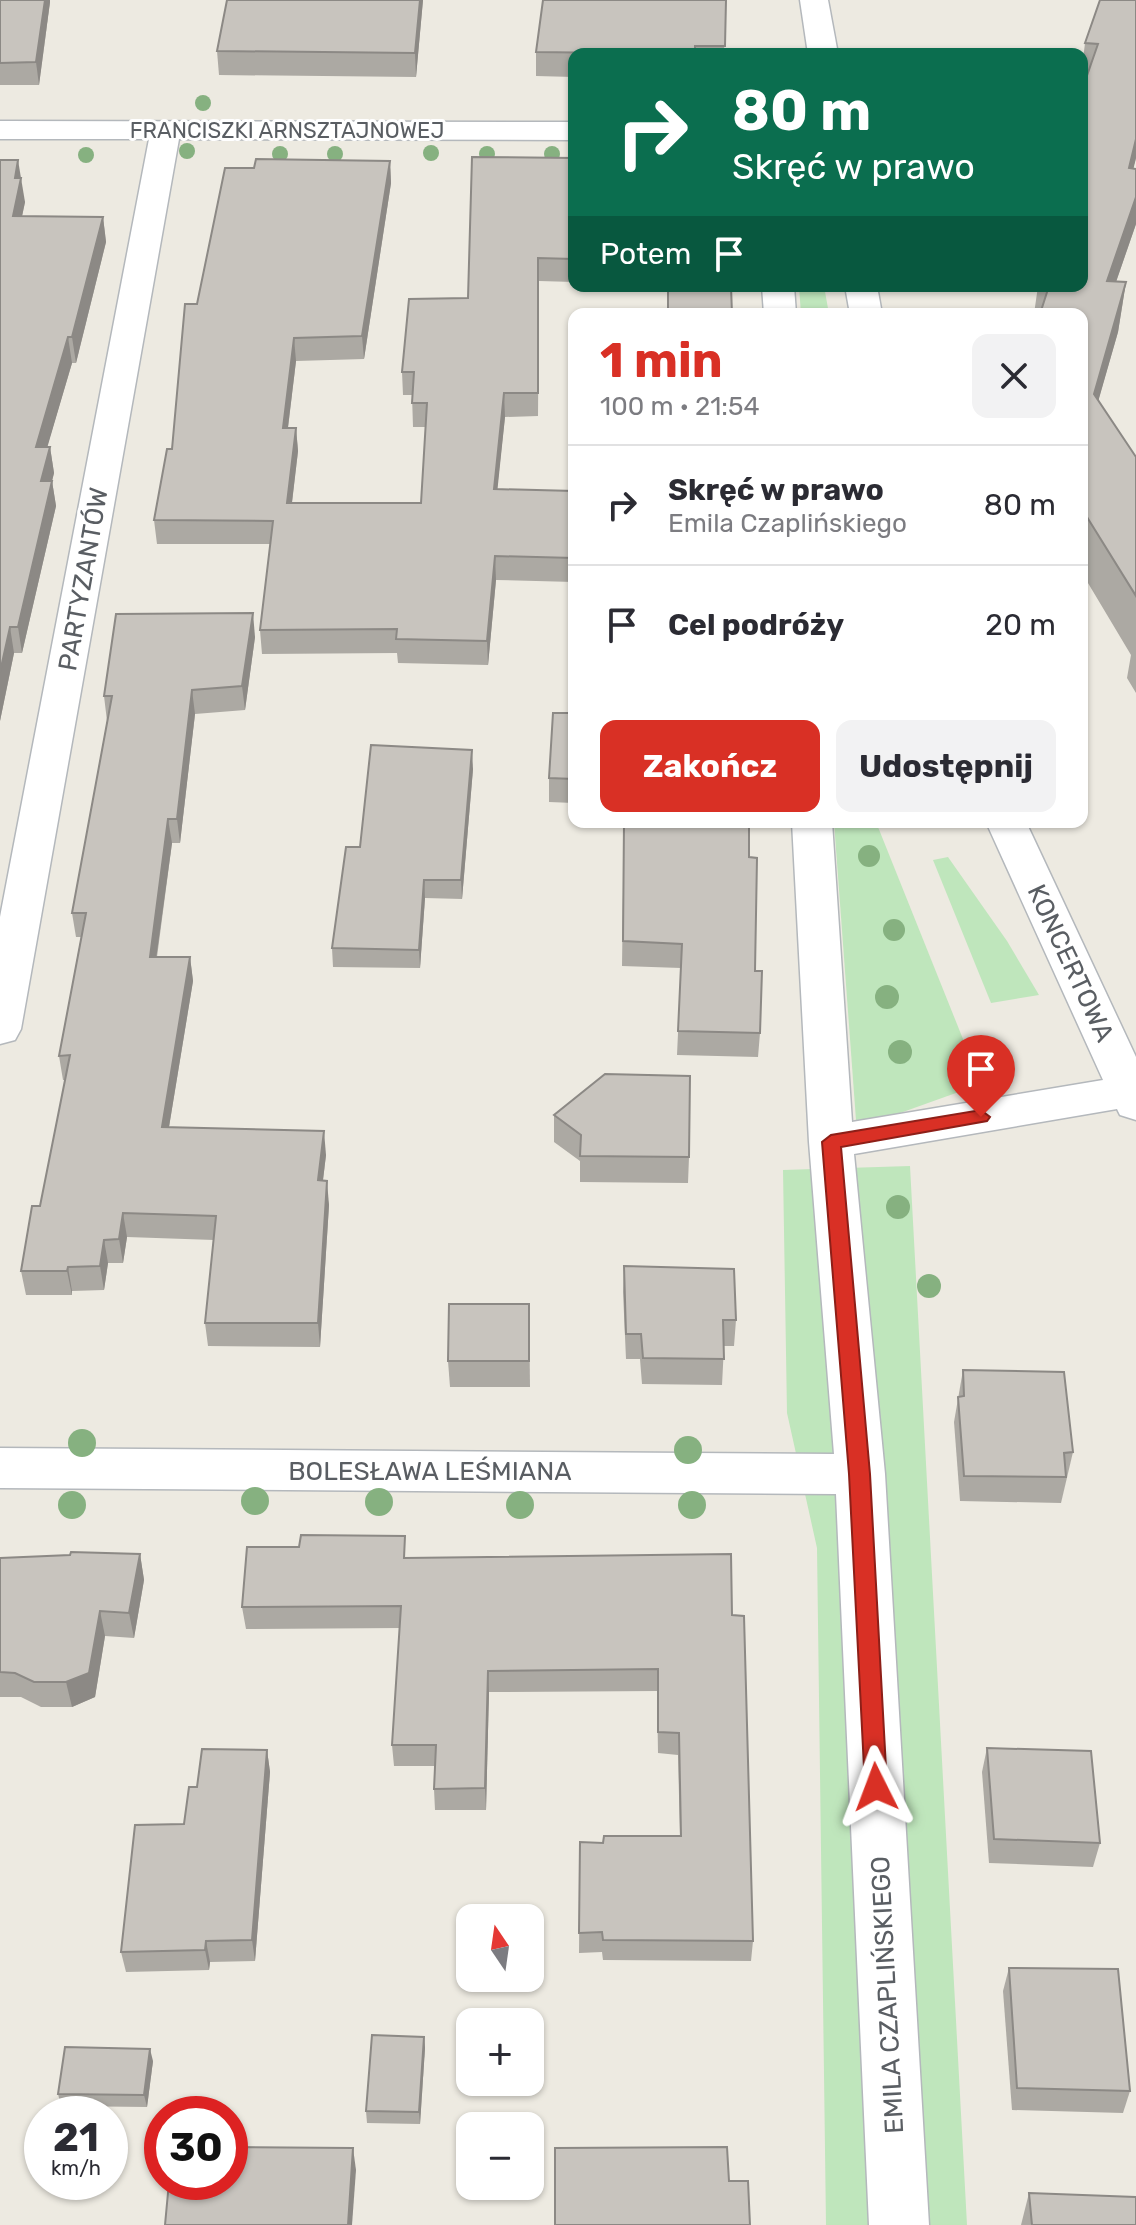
<!DOCTYPE html>
<html lang="pl">
<meta charset="utf-8">
<style>
:root{--surface:#fff;--page:#f2f2f3;--text:#2b2b33;--muted:#7c7c81;--line:#e1e1e2;--accent:#d93025}
body{margin:0;font-family:Rubik,sans-serif;background:var(--page);color:var(--text);height:100vh;display:flex;flex-direction:column;font-size:30px;white-space:nowrap}
*{box-sizing:border-box;margin:0}
p{font-size:26px;color:var(--muted)}
.icon{flex:none;width:44px;height:44px;fill:none;stroke:currentColor;stroke-width:2;stroke-linecap:round;stroke-linejoin:round}
.map{position:relative;flex:1;overflow:hidden}
.sheet{position:absolute;left:568px;top:308px;width:520px;height:520px;display:flex;flex-direction:column;background:var(--surface);border-radius:16px;box-shadow:0 2px 6px #0004}
.sheet>*{flex:none}
.guide{position:absolute;left:568px;top:48px;width:520px;height:244px;border-radius:16px;box-shadow:0 2px 6px #0004;background:#0b6e4f;color:#fff;overflow:hidden}
.needle{width:52px;rotate:347deg}
.controls{position:absolute;left:456px;top:1904px;display:grid;gap:16px}
.controls a{display:grid;place-items:center;width:88px;height:88px;border-radius:16px;background:var(--surface);box-shadow:0 2px 6px #0004;font-size:40px}
.speed{position:absolute;left:24px;top:2096px;display:flex;gap:16px;font-size:40px;font-weight:700;text-align:center}
.speed>*{display:grid;place-content:center;width:104px;height:104px;border-radius:50%;background:var(--surface);box-shadow:0 2px 6px #0004;line-height:1}
.speed small{font-size:20px;font-weight:400}
.speed .limit{border:12px solid #d22;background:#fff;color:#111}
.pin{position:absolute;display:grid;place-items:center;width:68px;height:68px;color:#fff;margin:-82px -34px;border-radius:50% 50% 50% 0;rotate:-45deg;box-shadow:0 0 8px #0007}
.pin .icon{rotate:45deg}
.me{position:absolute;width:88px;margin:-44px;rotate:357deg;stroke-linejoin:round;filter:drop-shadow(0 0 6px #0008)}
.turn{display:flex;align-items:center;gap:28px;height:168px;padding:0 32px;font-size:36px}
.turn .icon{width:104px;height:104px;stroke-width:2.5}
.turn b{display:block;font-size:56px;line-height:68px}
.then{display:flex;align-items:center;height:76px;padding:0 32px;background:#0003;gap:16px;font-size:30px}
.round{display:grid;place-items:center;flex:none;width:84px;height:84px;border-radius:16px;background:var(--page)}
.overview{display:flex;align-items:center;justify-content:space-between;height:136px;padding:0 32px}
h1{font-size:48px;font-weight:700;line-height:60px;color:var(--accent)}
.button{display:flex;gap:16px;margin-top:auto;padding:16px 32px}
.button a{flex:1;height:92px;border-radius:16px;background:var(--accent);color:#fff;font-size:32px;font-weight:700;line-height:92px;text-align:center}
.button a+a{background:var(--page);color:var(--text)}
ul{padding:0;list-style:none}
li{display:flex;align-items:center;gap:24px;height:120px;padding:0 32px;border-top:2px solid var(--line)}
li div{flex:1}
li b{display:block;font-size:30px}
li em{font-style:normal}
.map>svg:first-child{display:block}
.green{fill:#bfe6bc}
.lines{fill:none;stroke-linecap:round;stroke-linejoin:round}
.minor-casing{stroke:#b4b8bc;stroke-width:3}
.minor{fill:#fff;fill-rule:evenodd}
.tree{fill:#86b180}
.wall{fill:#aca9a3}
.shaded-wall{fill:#8c8985}
.building{fill:#c8c4be;stroke:#8c8985;stroke-width:2}
.route{fill:#d93025;stroke:#8d1f18;stroke-width:2}
.labels{text-anchor:middle;stroke-width:6;stroke-linejoin:round;paint-order:stroke}
.far-street-label{font-size:22px;fill:#5a5e63;stroke:#fff}
.street-label{font-size:26px;fill:#5a5e63;stroke:#fff}
</style>
<div class="map">
<svg width="1136" height="2225" viewBox="0 0 1136 2225">
<rect width="100%" height="100%" fill="#edeae1"/>
<g class="green">
<path d="M799,286H824L829,314H801Z"/>
<path d="M834,822H876L981,1084L889,1117L856,1120Z"/>
<path d="M948,857L1007,941L1039,995L991,1003L933,860Z"/>
<path d="M910,1166L967,2225H826L817,1548L787,1413L783,1170Z"/>
</g>
<g class="lines">
<g class="minor-casing">
<g id="minor">
<path d="M800,0H828L838,54H808Z"/>
<path d="M0,121L574,122V140L179,139L21,1029L15,1040L0,1044V917L149,139H0Z"/>
<path d="M762,286H794L796,314H764Z"/>
<path d="M845,286H877L882,314H850Z"/>
<path d="M792,822H832L852,1122L1103,1080L986,822H1026L1136,1057V1120L1120,1115L1117,1109L854,1154L885,1474L929,2225H869L836,1494L0,1488V1448L834,1454L809,1142Z"/>
</g>
</g>
<use href="#minor" class="minor"/>
</g>
<g class="tree">
<circle cx="203" cy="103" r="8"/>
<circle cx="187" cy="151" r="8"/>
<circle cx="431" cy="153" r="8"/>
<circle cx="280" cy="154" r="8"/>
<circle cx="335" cy="154" r="8"/>
<circle cx="487" cy="154" r="8"/>
<circle cx="552" cy="154" r="8"/>
<circle cx="86" cy="155" r="8"/>
<circle cx="869" cy="856" r="11"/>
<circle cx="894" cy="930" r="11"/>
<circle cx="887" cy="997" r="12"/>
<circle cx="900" cy="1052" r="12"/>
<circle cx="898" cy="1207" r="12"/>
<circle cx="929" cy="1286" r="12"/>
<circle cx="82" cy="1443" r="14"/>
<circle cx="688" cy="1450" r="14"/>
<circle cx="255" cy="1501" r="14"/>
<circle cx="379" cy="1502" r="14"/>
<circle cx="72" cy="1505" r="14"/>
<circle cx="520" cy="1505" r="14"/>
<circle cx="692" cy="1505" r="14"/>
</g>
<g class="wall">
<path d="M0,0L50,2L39,85H0Z"/>
<path d="M227,0H423L416,77L219,75L217,51Z"/>
<path d="M726,0L724,54H574V77L536,76V52Z"/>
<path d="M1136,0V158L1133,168L1136,169V224L1116,282H1126L1118,332L1098,401L1136,457V693L1127,678L1131,655L1082,573V314H1034L1038,286H1082V68L1085,43Z"/>
<path d="M574,158V282L539,281L538,416L505,417L497,489L574,491V582L496,580L488,665L398,663L397,653L262,654L260,630L271,544H157L154,520L172,449L197,304L254,168L390,161L391,183L364,359L296,361L288,428H296L298,451L292,503H421L426,427H413L412,395H403L402,372L468,298Z"/>
<path d="M0,160L25,202L22,216L103,217L106,242L76,363H72L47,447H50L54,473L52,481L56,506L22,653H14L0,721Z"/>
<path d="M255,637L245,710L195,714L180,843H172L157,957H190L193,981L169,1127L326,1155L323,1180L329,1205L320,1347L208,1346L205,1323L214,1240L127,1237L123,1263H108L104,1290L72,1291V1295H26L21,1271L40,1206L65,1080H63L59,1056L81,937H76L72,913L107,721L104,696Z"/>
<path d="M574,713V803L549,802V778Z"/>
<path d="M473,769L462,899L425,898L420,968L333,967L332,948L360,847Z"/>
<path d="M624,822L749,857L755,971L760,1033L758,1057L677,1055L681,968L622,966Z"/>
<path d="M554,1115L689,1157L688,1183L580,1182V1161L554,1142Z"/>
<path d="M624,1266L736,1320L734,1346H724L722,1385L642,1384L640,1359H626L623,1292Z"/>
<path d="M529,1304L530,1387H450L448,1361Z"/>
<path d="M963,1370L1073,1452L1061,1503L960,1501L954,1422Z"/>
<path d="M140,1554L144,1580L134,1638L105,1636L95,1697L72,1707H41L21,1697H0V1558Z"/>
<path d="M407,1558L732,1615L753,1941L751,1961L603,1960L602,1952L579,1953L580,1842L603,1843L680,1836L678,1755L658,1753L657,1691L489,1692L486,1810H435L434,1789L435,1766H394L392,1745L400,1628L246,1629L242,1607Z"/>
<path d="M987,1748L1100,1843L1093,1867L989,1863L982,1772Z"/>
<path d="M267,1750L270,1772L255,1961L210,1962L209,1970L126,1972L121,1952L184,1824L197,1787Z"/>
<path d="M1009,1968L1130,2091L1123,2113L1012,2110L1003,1991Z"/>
<path d="M424,2037L425,2048L420,2124L367,2123L366,2111Z"/>
<path d="M153,2061L147,2107L61,2106L58,2094Z"/>
<path d="M1029,2193L1136,2225H1021Z"/>
</g>
<g class="shaded-wall">
<path d="M45,0H50V2L39,85L36,62Z"/>
<path d="M420,0H423L416,77L415,53Z"/>
<path d="M1136,139V158L1122,217L1129,168Z"/>
<path d="M18,160L25,202L17,240L13,216L15,178Z"/>
<path d="M390,161L391,183L364,359L362,336Z"/>
<path d="M1136,197V224L1099,331L1107,281Z"/>
<path d="M103,217L106,242L76,363L72,337Z"/>
<path d="M1126,282L1118,332L1086,444L1094,394Z"/>
<path d="M68,337L72,363L40,472L36,447Z"/>
<path d="M294,338L296,361L285,451L283,428Z"/>
<path d="M504,393L505,417L495,513L494,489Z"/>
<path d="M296,428L298,451L289,527L287,503Z"/>
<path d="M50,447L54,473L52,481L56,506L22,653L18,627L41,481Z"/>
<path d="M495,556L496,580L488,665L487,641Z"/>
<path d="M253,613L255,637L245,710L242,686Z"/>
<path d="M10,627L14,653L0,721V672Z"/>
<path d="M192,690L195,714L180,843L177,819Z"/>
<path d="M472,750L473,769L462,899L461,880Z"/>
<path d="M168,819L172,843L153,981L150,957Z"/>
<path d="M424,880L425,898L420,968L419,950Z"/>
<path d="M190,957L193,981L165,1151L162,1127Z"/>
<path d="M324,1131L326,1155L320,1204L318,1180Z"/>
<path d="M327,1181L329,1205L320,1347L318,1323Z"/>
<path d="M123,1213L127,1237L123,1263L119,1239Z"/>
<path d="M104,1240L108,1263L104,1290L100,1266Z"/>
<path d="M68,1267L72,1291V1295L67,1271Z"/>
<path d="M140,1554L144,1580L134,1638L129,1613Z"/>
<path d="M100,1611L105,1636L95,1697L72,1707L66,1682Z"/>
<path d="M488,1671L489,1692L486,1810L485,1788Z"/>
<path d="M267,1750L270,1772L255,1961L252,1940Z"/>
<path d="M206,1941L210,1962L209,1970L205,1950Z"/>
<path d="M424,2037L425,2048L420,2124L419,2112Z"/>
<path d="M150,2049L153,2061L147,2107L144,2095Z"/>
<path d="M353,2148L356,2170L352,2225H348Z"/>
</g>
<g class="building">
<path d="M0,0H45L36,62L0,63Z"/>
<path d="M227,0H420L415,53L217,51Z"/>
<path d="M543,0H726L725,46H695V54L536,52Z"/>
<path d="M1100,0H1136V139L1129,168L1136,169V197L1107,281L1126,282L1094,394L1136,457V596L1082,509V499L1083,498L1082,496V314H1040L1049,286H1082V90L1098,44L1085,43Z"/>
<path d="M472,157L574,158V259L538,258V393H504L494,489L574,491V558L495,556L487,641L396,639L397,629L260,630L273,521L154,520L167,449H172L185,304H197L225,168H254L256,159L390,161L362,336L294,338L283,428H296L287,503H421L427,403H412L414,372H402L409,299L468,298Z"/>
<path d="M0,160H18L15,178H21L13,216L103,217L72,337H68L36,447H50L41,481H52L18,627H10L0,672Z"/>
<path d="M668,286H731L732,314H668Z"/>
<path d="M253,613L242,686L192,690L177,819H168L150,957H190L162,1127L324,1131L318,1180L327,1181L318,1323H205L216,1216L123,1213L119,1239L104,1240L100,1266L68,1267L67,1271H21L32,1206H40L70,1055L59,1056L86,913H72L112,696H104L116,614Z"/>
<path d="M553,713H574V779L549,778Z"/>
<path d="M371,745L472,750L461,880H424L419,950L332,948L346,847H360Z"/>
<path d="M624,822H749V857L757,858L755,971H762L760,1033L678,1031L682,944L623,941Z"/>
<path d="M605,1074L690,1076L689,1157L580,1156L581,1135L554,1115Z"/>
<path d="M624,1266L734,1269L736,1320H723L724,1359L643,1358L641,1334H626Z"/>
<path d="M449,1304H529V1361H448Z"/>
<path d="M963,1370L1064,1372L1073,1452L1064,1453L1066,1477L964,1476L958,1397L964,1396Z"/>
<path d="M301,1535L405,1536L404,1558L731,1554L732,1615L744,1616L753,1941L603,1940L602,1932L579,1933L580,1842L603,1843L604,1836H681L679,1733L658,1732V1669L488,1671L485,1788L434,1789L436,1745H392L401,1606L242,1607L247,1547H299Z"/>
<path d="M71,1552L140,1554L129,1613L100,1611L89,1673L66,1682H34L15,1673L0,1672V1558L70,1555Z"/>
<path d="M987,1748L1091,1751L1100,1843L994,1839Z"/>
<path d="M202,1749L267,1750L252,1940L206,1941L205,1950L121,1952L135,1825L184,1824L189,1787H197Z"/>
<path d="M1009,1968L1118,1969L1130,2091L1017,2088Z"/>
<path d="M372,2035L424,2037L419,2112L366,2111Z"/>
<path d="M65,2047L150,2049L144,2095L58,2094Z"/>
<path d="M230,2147L353,2148L348,2225H165L169,2182H230Z"/>
<path d="M727,2147L729,2181H748L750,2225H555V2148Z"/>
<path d="M1029,2193L1136,2197V2225H1032Z"/>
</g>
<path class="route" d="M981,1110L990,1117L987,1121L841,1147L870,1474L887,1787L884,1794L876,1797L868,1794L865,1787L849,1474L822,1142L831,1135Z"/>
<g class="labels">
<g class="far-street-label">
<text x="287" y="138">FRANCISZKI ARNSZTAJNOWEJ</text>
</g>
<g class="street-label">
<text transform="translate(83 579) rotate(-80)" y="9">PARTYZANTÓW</text>
<text transform="translate(1071 963) rotate(65)" y="9">KONCERTOWA</text>
<text x="430" y="1480">BOLESŁAWA LEŚMIANA</text>
<text transform="translate(887 1995) rotate(-93)" y="9">EMILA CZAPLIŃSKIEGO</text>
</g>
</g>
</svg>
<div class="controls">
<a><svg class="needle" viewBox="-14 -14 28 28"><path d="M0-13l5 13h-10z" fill="#e53935"/><path d="M0 13l5-13h-10z" fill="#7c7c81"/></svg></a>
<a>+</a>
<a>−</a>
</div>
<div class="speed"><div>21<small>km/h</small></div><div class="limit">30</div></div>
<div class="pin" style="left:981px;top:1117px;background:#d93025"><svg class="icon" aria-label="arrive" viewBox="0 0 24 24"><path d="M6 21V4h12l-3 4 3 4H6"/></svg></div>
<svg class="me" style="left:876px;top:1787px" viewBox="-20 -20 40 40"><path d="M0-17L14 15 0 8-14 15z" fill="#d93025" stroke="#fff" stroke-width="4"/></svg>
<div class="guide">
<div class="turn"><svg class="icon" aria-label="right" viewBox="0 0 24 24"><path d="M7 20v-9h11M14 6l5 5-5 5"/></svg><div><b>80 m</b>Skręć w prawo</div></div>
<div class="then">Potem<svg class="icon" aria-label="arrive" viewBox="0 0 24 24"><path d="M6 21V4h12l-3 4 3 4H6"/></svg></div>
</div>
<section class="sheet">
<div class="overview"><div><h1>1 min</h1><p>100 m · 21:54</p></div><a class="round"><svg class="icon" aria-label="close" viewBox="0 0 24 24"><path d="M6 6l12 12M18 6L6 18"/></svg></a></div>
<ul>
<li><svg class="icon" aria-label="right" viewBox="0 0 24 24"><path d="M7 20v-9h11M14 6l5 5-5 5"/></svg><div><b>Skręć w prawo</b><p>Emila Czaplińskiego</p></div><em>80 m</em></li>
<li><svg class="icon" aria-label="arrive" viewBox="0 0 24 24"><path d="M6 21V4h12l-3 4 3 4H6"/></svg><div><b>Cel podróży</b></div><em>20 m</em></li>
</ul>
<div class="button"><a>Zakończ</a><a>Udostępnij</a></div>
</section>
</div>
